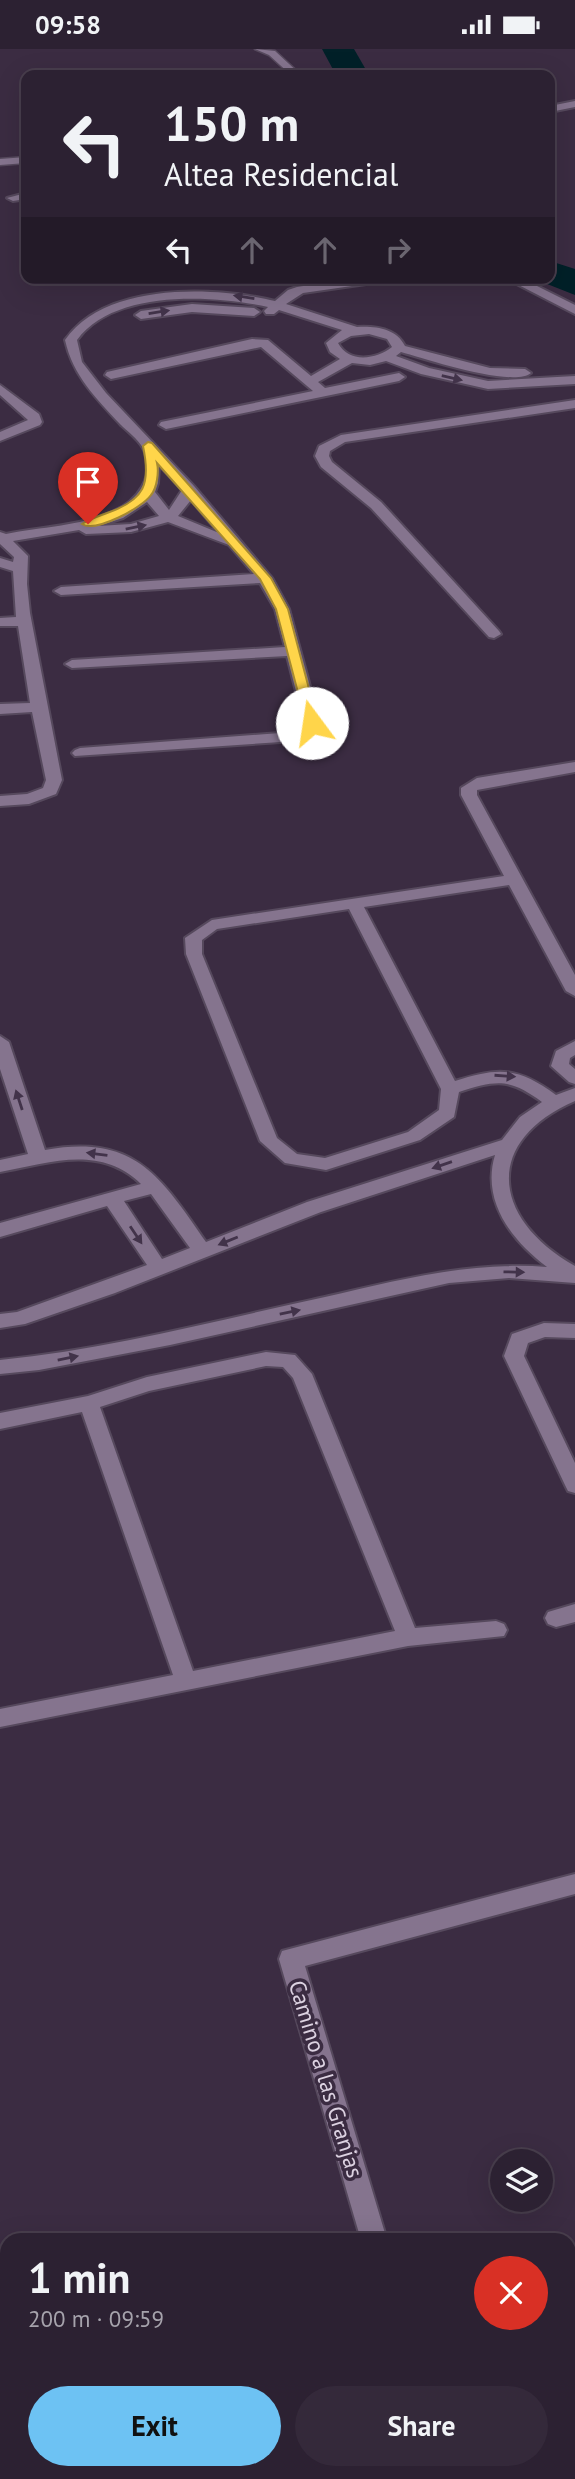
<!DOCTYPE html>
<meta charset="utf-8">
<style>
:root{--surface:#2c2132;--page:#34293a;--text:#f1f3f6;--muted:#a6a3ac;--line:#483e4d;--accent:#6dc2f3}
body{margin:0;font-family:"PT Sans",sans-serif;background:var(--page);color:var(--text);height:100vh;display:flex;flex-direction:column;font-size:26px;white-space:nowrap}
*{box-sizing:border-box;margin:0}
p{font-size:23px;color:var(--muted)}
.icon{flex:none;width:38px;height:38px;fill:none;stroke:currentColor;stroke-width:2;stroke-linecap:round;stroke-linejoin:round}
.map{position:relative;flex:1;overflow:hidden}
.sheet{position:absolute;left:0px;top:2184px;width:576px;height:247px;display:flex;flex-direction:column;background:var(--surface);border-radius:21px 21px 0 0;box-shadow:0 7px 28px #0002,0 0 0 2px var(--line)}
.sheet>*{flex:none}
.banner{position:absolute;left:21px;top:21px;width:534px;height:214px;border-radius:14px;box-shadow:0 7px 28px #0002,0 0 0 2px var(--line);background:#2c2132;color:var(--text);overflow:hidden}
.controls{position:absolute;left:490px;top:2100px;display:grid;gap:14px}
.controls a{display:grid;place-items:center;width:63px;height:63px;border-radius:50%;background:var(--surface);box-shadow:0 7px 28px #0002,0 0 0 2px var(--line);font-size:35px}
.pin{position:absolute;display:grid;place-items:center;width:60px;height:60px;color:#fff;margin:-72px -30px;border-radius:50% 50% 50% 0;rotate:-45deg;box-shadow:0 0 7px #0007}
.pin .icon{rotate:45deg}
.me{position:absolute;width:77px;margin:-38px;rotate:346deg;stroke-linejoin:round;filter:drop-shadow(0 0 5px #0008)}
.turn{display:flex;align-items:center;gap:24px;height:147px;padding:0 28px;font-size:32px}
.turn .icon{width:91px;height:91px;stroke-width:2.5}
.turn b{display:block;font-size:49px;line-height:60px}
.lanes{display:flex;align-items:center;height:66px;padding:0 28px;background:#0003;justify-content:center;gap:35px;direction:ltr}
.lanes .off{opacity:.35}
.round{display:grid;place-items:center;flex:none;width:74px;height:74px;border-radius:37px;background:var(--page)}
.headline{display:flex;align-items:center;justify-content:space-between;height:119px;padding:0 28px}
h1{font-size:42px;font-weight:700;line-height:52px}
.button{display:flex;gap:14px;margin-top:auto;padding:14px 28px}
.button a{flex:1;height:80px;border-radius:42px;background:var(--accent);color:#111;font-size:28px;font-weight:700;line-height:80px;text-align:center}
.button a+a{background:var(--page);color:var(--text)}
.status{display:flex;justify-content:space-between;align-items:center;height:49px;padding:0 35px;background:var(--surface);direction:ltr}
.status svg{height:19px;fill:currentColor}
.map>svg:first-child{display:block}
.green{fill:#2a4628}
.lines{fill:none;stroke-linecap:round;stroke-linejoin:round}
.river{fill:#012028;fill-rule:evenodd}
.service-casing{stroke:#56495d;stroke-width:3}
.minor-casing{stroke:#56495d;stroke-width:4}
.service{fill:#85748e;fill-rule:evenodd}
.minor{fill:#85748e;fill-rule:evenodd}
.oneway{fill:#42334a}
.route{fill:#ffd54a;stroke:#a68a30;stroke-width:2}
.labels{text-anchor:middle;stroke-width:7;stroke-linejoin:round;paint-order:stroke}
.near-street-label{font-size:23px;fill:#dcd2e1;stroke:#3b2c42}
</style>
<div class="status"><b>09:58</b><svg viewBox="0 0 49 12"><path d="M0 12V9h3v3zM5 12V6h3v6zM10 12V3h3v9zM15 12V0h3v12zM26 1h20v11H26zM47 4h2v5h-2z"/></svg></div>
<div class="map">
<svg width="575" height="2430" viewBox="0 0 575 2430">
<rect width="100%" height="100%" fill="#3b2c42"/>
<path class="green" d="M62,2424H135L137,2430H38Z"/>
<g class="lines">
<g class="river">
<path d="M322,0H354L369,26H336Z"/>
<path d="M550,212L575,220V246L537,231L535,229H550Z"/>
</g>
<g class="service-casing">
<g id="service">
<path d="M255,0L275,2L301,26H291L269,6Z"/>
<path d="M26,108V114L0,116V110Z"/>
</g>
</g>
<g class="minor-casing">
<g id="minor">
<path d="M575,52V58L550,63V57Z"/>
<path d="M26,144V150L13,152L7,149Z"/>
<path d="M354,229L379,230L373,234L303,244L286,255L357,278C375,277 396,279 405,297L490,319L525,320L531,324C513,339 426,310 401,303L396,307L429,319L488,332L575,327V335L488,340L421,325L386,312L370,316L352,314L318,333L325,339L399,324L405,328L399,332L166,380L159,376L161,373L313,342L261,298L111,330L105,326L107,323L252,290L268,291L311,327L340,310L330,303L326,294L342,281L279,261L274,265H266L264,262L268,258C214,246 114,240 77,291L82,313L106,344L194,437L272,529L289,560L320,674L313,685L296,692L75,707L72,704L75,701L80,699L293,683L302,679L304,674L287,607L72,619L65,615L72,611L285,598L275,560L260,534L61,546L54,542L61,538L254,525L229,496L168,473L131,483L86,485L79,481L13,492L28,507L27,535L30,564L62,731L56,745L29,755L0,757V747L27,745L43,739L46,731L32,663L0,665V655L30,654L18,577H0V569L16,568L13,522L0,518V509L13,513L14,508L0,495V483L6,485C41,478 79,477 112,463C137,453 157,427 143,399C138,390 127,382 120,375C96,349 73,327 65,291C105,233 214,237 275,252L288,241L297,238ZM369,285L387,290L392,298C377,310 349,315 338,294L351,287ZM159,416L182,441L169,461L155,443L158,434ZM191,451L219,484L178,467ZM147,453L159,467L131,475L98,477L123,469Z"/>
<path d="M505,229H521L575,256V265Z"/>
<path d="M192,255L254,259L260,263L254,267L192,263L141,270L135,266L141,262Z"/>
<path d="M0,336L39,365L42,373L40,376L0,392V383L28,371L0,346Z"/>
<path d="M575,351V359L345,393L330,402L329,407L332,413L381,453L499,582L501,585L494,589L489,588L371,459L321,418L315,407L319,397L341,386Z"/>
<path d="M575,713V723L477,741V746L575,926V947L566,942L509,836L364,858L455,1032C499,1018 518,1018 556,1046L575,1039V1052C481,1093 493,1171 575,1217V1234L509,1229L449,1234L170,1296L39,1321L0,1325V1311C110,1300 218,1271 325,1248C399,1231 470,1212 547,1218C512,1192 481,1152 495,1106L321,1163L115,1244L25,1275L0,1279V1265L17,1263L147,1216L107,1157L0,1188V1174L141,1135C100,1095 49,1114 0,1123V1111L28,1105L0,1020V987L9,993L45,1101C135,1085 160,1127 206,1193L307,1153L502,1091L520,1068L542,1053C509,1029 497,1031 459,1043L454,1068L420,1091L326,1121L285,1114L260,1092L186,905L185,889L212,871L504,827L461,746V739L477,729ZM349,860L441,1040L439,1061L408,1083L325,1109L297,1105L277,1089L202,905V891L217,880ZM151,1145L190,1199L162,1210L124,1152Z"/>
<path d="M575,992V1006L570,1009L569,1015L575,1020V1035L569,1033L551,1017L556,1002Z"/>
<path d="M544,1274L575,1275V1289L545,1288L528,1294L524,1307L575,1414V1444L568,1442L565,1436L504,1307L512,1285Z"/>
<path d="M266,1303L295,1306L312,1325L415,1579L496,1572L504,1575L507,1581L504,1587L408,1597L0,1678V1660L173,1626L82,1363L0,1380V1364L88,1347L147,1328ZM266,1317L283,1318L293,1329L395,1582L193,1622L100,1358L149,1342Z"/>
<path d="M575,1555V1573L556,1578L548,1575L545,1569L548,1563Z"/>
<path d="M575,1825V1845L305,1917L387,2191H361L279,1910L282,1902Z"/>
<path d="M575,2230V2256L569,2258V2232Z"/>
<path d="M154,2424H182L183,2430H155Z"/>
</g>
</g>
<use href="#service" class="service"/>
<use href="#minor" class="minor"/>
</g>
<defs><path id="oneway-solid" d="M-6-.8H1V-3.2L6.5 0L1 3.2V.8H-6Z" transform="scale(1.75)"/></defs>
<g class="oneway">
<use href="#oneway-solid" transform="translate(244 248) rotate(-171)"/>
<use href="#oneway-solid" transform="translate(159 263) rotate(-9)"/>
<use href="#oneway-solid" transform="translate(452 329) rotate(13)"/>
<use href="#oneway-solid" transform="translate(136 478) rotate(-11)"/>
<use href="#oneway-solid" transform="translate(505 1027) rotate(4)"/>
<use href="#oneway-solid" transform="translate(19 1051) rotate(-108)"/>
<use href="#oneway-solid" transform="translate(97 1105) rotate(-173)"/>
<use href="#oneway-solid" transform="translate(442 1116) rotate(161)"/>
<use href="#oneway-solid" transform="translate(136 1186) rotate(56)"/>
<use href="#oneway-solid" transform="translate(228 1192) rotate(158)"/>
<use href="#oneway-solid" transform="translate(514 1223) rotate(1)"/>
<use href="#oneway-solid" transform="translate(290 1263) rotate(-12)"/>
<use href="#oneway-solid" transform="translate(68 1309) rotate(-11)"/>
</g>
<path class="route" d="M148,393L152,394L271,529L288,560L318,674L316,677L312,678L306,674L276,560L260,530L157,414C159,423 157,439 151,446C142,459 95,484 82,475C89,470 99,467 107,464C145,451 151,435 143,397Z"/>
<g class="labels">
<g class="near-street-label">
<text transform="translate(326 2030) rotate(73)" y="8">Camino a las Granjas</text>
</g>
</g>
</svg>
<div class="controls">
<a><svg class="icon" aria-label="layers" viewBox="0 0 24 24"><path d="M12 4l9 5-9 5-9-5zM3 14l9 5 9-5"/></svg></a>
</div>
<div class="pin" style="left:88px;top:475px;background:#d93025"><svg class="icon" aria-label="arrive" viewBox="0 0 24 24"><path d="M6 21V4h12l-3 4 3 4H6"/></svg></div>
<svg class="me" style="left:312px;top:674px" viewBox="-20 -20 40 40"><circle r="19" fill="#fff"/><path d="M0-13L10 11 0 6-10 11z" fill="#ffd54a"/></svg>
<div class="banner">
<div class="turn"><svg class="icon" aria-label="left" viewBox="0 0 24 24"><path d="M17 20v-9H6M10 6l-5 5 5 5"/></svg><div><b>150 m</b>Altea Residencial</div></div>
<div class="lanes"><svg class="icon" aria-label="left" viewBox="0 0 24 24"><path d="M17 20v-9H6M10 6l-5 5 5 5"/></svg><svg class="icon off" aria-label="ahead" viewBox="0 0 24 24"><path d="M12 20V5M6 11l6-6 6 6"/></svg><svg class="icon off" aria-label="ahead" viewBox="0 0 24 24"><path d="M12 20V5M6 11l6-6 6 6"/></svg><svg class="icon off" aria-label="right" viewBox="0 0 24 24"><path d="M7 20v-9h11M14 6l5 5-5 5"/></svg></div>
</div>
<section class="sheet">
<div class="headline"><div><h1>1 min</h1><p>200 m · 09:59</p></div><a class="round" style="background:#d93025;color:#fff"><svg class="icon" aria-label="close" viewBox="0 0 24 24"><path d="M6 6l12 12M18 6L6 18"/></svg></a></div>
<div class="button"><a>Exit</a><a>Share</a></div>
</section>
</div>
